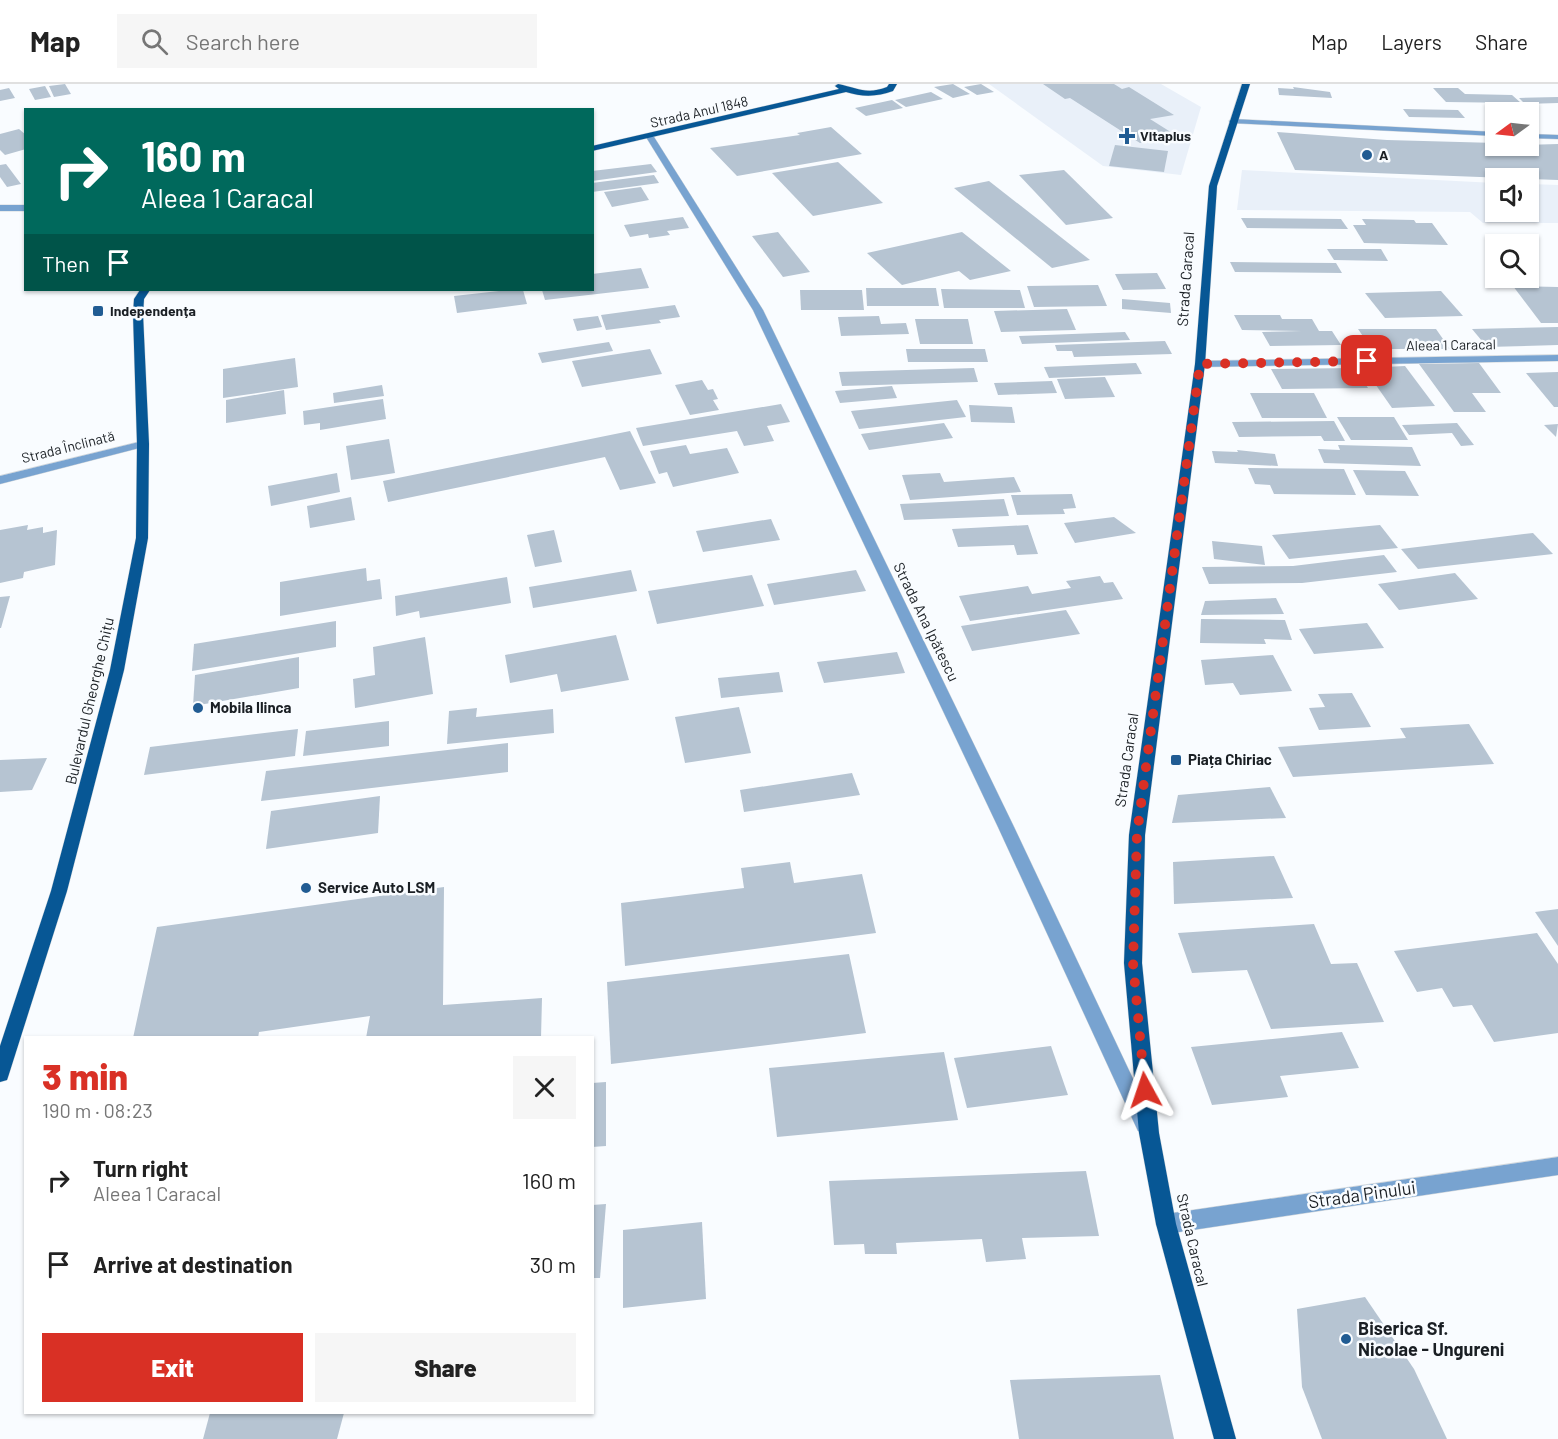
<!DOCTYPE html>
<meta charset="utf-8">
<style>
:root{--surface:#fff;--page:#f6f6f6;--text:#222;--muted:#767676;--line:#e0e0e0;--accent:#d93025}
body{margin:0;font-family:Barlow,sans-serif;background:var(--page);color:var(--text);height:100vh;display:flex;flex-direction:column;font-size:22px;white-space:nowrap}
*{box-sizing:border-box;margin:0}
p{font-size:20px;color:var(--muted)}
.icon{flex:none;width:33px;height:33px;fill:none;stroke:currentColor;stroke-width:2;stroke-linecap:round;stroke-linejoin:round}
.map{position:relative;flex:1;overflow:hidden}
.details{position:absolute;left:24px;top:952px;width:570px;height:378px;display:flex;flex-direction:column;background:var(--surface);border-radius:0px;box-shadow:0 2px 4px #0004}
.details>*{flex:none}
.guide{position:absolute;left:24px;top:24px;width:570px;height:183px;border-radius:0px;box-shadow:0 2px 4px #0004;background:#00695c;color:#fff;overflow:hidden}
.needle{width:39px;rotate:255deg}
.controls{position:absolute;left:1485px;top:18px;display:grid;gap:12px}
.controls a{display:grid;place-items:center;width:54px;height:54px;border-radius:0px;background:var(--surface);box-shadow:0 2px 4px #0004;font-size:30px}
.pin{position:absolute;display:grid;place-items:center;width:51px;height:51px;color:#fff;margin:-26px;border-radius:12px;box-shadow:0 3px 9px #0006}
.me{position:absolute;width:66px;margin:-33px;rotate:355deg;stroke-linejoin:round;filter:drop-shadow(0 0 4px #0008)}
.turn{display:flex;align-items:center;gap:21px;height:126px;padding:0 18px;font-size:27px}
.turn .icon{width:78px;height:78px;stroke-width:2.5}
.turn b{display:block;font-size:42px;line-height:51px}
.then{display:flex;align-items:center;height:57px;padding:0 18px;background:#0003;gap:12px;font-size:22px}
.round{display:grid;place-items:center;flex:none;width:63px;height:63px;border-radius:0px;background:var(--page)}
.head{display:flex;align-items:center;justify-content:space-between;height:102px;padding:0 18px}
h1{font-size:36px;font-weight:800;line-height:45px;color:var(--accent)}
.primary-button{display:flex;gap:12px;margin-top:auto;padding:12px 18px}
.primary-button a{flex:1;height:69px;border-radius:0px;background:var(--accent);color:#fff;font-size:24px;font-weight:800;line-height:69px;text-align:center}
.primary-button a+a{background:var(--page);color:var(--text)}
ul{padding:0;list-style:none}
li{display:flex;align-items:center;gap:18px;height:84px;padding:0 18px}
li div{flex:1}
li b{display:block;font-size:22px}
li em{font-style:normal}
header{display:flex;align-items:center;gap:36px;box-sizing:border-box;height:84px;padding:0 30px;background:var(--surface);border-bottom:2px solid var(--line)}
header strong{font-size:28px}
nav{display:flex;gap:33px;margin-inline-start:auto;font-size:21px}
.search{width:420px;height:54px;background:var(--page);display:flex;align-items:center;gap:15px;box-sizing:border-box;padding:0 21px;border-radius:0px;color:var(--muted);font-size:22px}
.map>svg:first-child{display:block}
.built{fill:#e9f0f9}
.building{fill:#b6c4d2}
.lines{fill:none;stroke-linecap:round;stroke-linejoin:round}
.minor-casing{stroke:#d5d9dc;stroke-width:1}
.major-casing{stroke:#d5d9dc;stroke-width:1}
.minor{fill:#78a3d0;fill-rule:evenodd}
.major{fill:#075795;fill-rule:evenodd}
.route{stroke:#d93025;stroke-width:10;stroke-dasharray:0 18}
.poi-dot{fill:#215c93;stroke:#f9fcff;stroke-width:2}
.labels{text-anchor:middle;stroke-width:5;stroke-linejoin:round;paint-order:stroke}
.far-street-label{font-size:14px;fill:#1a1f24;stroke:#f9fcff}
.far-poi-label{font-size:14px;font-weight:bold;fill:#1a1f24;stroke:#f9fcff;text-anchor:start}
.street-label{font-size:15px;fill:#1a1f24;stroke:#f9fcff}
.poi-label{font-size:15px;font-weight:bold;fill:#1a1f24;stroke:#f9fcff;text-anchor:start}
.near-street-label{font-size:18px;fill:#1a1f24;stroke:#f9fcff}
.near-poi-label{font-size:18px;font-weight:bold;fill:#1a1f24;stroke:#f9fcff;text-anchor:start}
</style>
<header>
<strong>Map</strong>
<div class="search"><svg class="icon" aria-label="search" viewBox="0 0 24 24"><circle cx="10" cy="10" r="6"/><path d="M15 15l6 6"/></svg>Search here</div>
<nav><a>Map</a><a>Layers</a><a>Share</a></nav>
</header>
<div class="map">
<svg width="1558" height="1355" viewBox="0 0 1558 1355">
<rect width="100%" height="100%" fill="#f9fcff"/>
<g class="built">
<path d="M989,0H1161L1201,23L1181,91L1103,82Z"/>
<path d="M1242,86L1495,99L1496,128H1528L1529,100L1558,101V139H1483L1470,128L1237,126Z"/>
</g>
<g class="building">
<path d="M65,0L71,10L54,13L49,2Z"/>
<path d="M953,0L970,10L953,14L934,3Z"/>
<path d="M981,0L994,8L977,11L964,3Z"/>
<path d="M1043,0H1114L1122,5L1129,3L1174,31L1150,35L1177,52L1140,59L1070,14L1065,15Z"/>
<path d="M45,2L51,13L35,16L29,5Z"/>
<path d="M1293,3L1330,8L1332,14L1279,11L1278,4L1294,5Z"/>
<path d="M9,4L15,14L0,17V6Z"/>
<path d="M1433,4H1458L1465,10L1512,11L1521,19L1446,18Z"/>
<path d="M931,8L943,15L906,23L895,16Z"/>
<path d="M1558,13V19L1525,20L1519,14Z"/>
<path d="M892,16L903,24L866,32L855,24Z"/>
<path d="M1403,25L1458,26L1465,34L1409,33Z"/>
<path d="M831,43L862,70L737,92L710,64L800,51L797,49Z"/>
<path d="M19,45L26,51V65L5,71L0,66V50Z"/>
<path d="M1277,48L1387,56L1496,59V62L1558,60V96L1295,86Z"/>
<path d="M1115,61L1168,67L1164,88L1109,82Z"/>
<path d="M838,78L883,119L813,132L772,89Z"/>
<path d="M6,80L21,100L7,103L0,93V81Z"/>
<path d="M651,80L657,88L592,97V87Z"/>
<path d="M1064,86L1113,134L1066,141L1019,91Z"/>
<path d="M654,91L659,99L592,108V99Z"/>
<path d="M989,97L1090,176L1052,184L954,104Z"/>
<path d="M641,103L649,116L612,123L604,108Z"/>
<path d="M683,133L689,144L667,147L670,151L649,154L648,150L630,153L624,141Z"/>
<path d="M1241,134L1341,135L1348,145L1247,144Z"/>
<path d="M1362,135L1414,136L1416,139H1432L1448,161L1364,159L1353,141H1366Z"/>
<path d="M778,148L810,188L783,193L752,152Z"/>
<path d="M962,148L1011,187L970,196L959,187L902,201L867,169Z"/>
<path d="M1327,165H1381L1388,177L1334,176Z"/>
<path d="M1230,178L1336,179L1342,189L1235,188Z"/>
<path d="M641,184L649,204L545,216L542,206H592V190Z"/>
<path d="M1157,189L1166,205L1123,206L1115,190Z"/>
<path d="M1098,201L1107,222L1034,223L1027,202Z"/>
<path d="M1513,202L1558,203V239H1541Z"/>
<path d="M866,204H936L939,222H867Z"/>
<path d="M941,205L1020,206L1025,224H944Z"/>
<path d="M508,206H523L527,220L457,229L454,212Z"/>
<path d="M800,206H862L864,226H801Z"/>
<path d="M1441,207L1463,232L1385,234L1365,209Z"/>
<path d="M1122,215L1170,219L1171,229L1122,225Z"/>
<path d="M675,221L680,233L659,236L661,239L606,246L601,231Z"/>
<path d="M1067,225L1076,246L1001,248L994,227Z"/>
<path d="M1234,231H1280L1282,235H1312L1319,247H1332L1341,261L1270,262L1262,248L1302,247L1242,246Z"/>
<path d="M598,232L602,243L577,247L573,235Z"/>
<path d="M879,232L881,240L906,239L909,250L841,252L838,233Z"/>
<path d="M915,235H968L973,260H920Z"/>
<path d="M1558,243V261L1487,263L1472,245Z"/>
<path d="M1358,245H1436L1450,265H1383L1379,258H1367Z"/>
<path d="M1125,248L1130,256L1022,260L1019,252Z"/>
<path d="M1165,257L1172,270L1074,273L1072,267H1057L1055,261Z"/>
<path d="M609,258L613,267L542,279L538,269Z"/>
<path d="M650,265L662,290L582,303L572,277Z"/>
<path d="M906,265H985L988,278H908Z"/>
<path d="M295,274L298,303L223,314V285Z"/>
<path d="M1136,279L1142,290L1049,294L1044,283Z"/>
<path d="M1479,279L1501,309H1472L1486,328H1454L1419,280Z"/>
<path d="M1405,282L1435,322L1392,324L1364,284Z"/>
<path d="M974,284L978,298L842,302L839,288Z"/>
<path d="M1355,284L1368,304L1282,305L1271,285Z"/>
<path d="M1558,288V323H1554L1526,289Z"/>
<path d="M1105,293L1115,313L1065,315L1057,295Z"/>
<path d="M702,296L708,306L713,305L718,315L713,316L719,326L690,331L675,301Z"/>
<path d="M1052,297L1057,309L998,311L994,299Z"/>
<path d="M382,301L384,312L334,319L333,309Z"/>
<path d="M892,302L897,314L840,319L835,307Z"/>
<path d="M284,306L286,330L226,339V316Z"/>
<path d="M1250,309H1314L1327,334H1262Z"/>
<path d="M383,315L386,335L320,346V339L304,341L303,327Z"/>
<path d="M957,316L966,333L859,345L851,327Z"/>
<path d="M781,320L790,338L767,342L774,357L744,362L737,347L643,362L636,344Z"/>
<path d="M969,321L1012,323L1015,339L971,338Z"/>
<path d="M1337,333H1394L1408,356H1351Z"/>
<path d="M1334,337L1345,357H1324L1321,352L1239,353L1232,338Z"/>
<path d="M944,339L953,354L869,366L861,350Z"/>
<path d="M1457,339L1474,361L1461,362L1452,349L1409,351L1402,341Z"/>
<path d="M1558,340L1556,353L1544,341Z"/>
<path d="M630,347L656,399L620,406L605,373L388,418L383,397Z"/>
<path d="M389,355L395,389L351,396L346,362Z"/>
<path d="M686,361L690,370L727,364L739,389L673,403L667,388L659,390L650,367Z"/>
<path d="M1338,361L1412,363L1421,382L1324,379L1318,365L1340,366Z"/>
<path d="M1237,366L1275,370L1278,382L1215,379L1212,367L1238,368Z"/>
<path d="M1248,384L1344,385L1356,411L1274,410L1270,401L1255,400Z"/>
<path d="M1353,386L1405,387L1419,412L1366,411Z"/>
<path d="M337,389L340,408L271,422L268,402Z"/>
<path d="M940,389L944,398L1014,393L1021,408L910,416L902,391Z"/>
<path d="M1072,410L1076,424L1063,425L1065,430L1017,431L1011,411Z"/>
<path d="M351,413L355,436L310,444L307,422Z"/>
<path d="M1004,415L1009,432L904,436L900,420Z"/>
<path d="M1114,433L1136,449L1075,459L1064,439Z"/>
<path d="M771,435L780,456L703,468L696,447Z"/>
<path d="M28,441L27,446L43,443V449L57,446L55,481L24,488L23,494L0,499V446Z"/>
<path d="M1028,441L1038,470L1017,471L1014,461L958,463L952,445Z"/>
<path d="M1380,441L1398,464L1289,475L1272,451Z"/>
<path d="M554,446L562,478L535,483L527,451Z"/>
<path d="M1533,449L1553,470L1418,485L1401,465Z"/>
<path d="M1212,457L1262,462L1265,481L1214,475Z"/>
<path d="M1384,471L1397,488L1302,499L1209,500L1202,483L1293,482Z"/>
<path d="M366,484L367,497L380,495L382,515L280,532V498Z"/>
<path d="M631,486L637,507L533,524L529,503Z"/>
<path d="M856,486L866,507L774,521L767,500Z"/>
<path d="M1455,489L1478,515L1399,526L1378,500Z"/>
<path d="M752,491L764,522L657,540L648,507Z"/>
<path d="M1100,492L1104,499L1113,498L1123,515L970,537L959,512L1028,502L1032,510L1071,504L1066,497Z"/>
<path d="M507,493L511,519L420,534L419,527L396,532L395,512Z"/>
<path d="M10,512L1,544H0V513Z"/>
<path d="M1276,514L1284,530L1201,531L1205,517Z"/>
<path d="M1066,526L1080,550L972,567L961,542Z"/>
<path d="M1201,535L1285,536L1292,556L1264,555L1266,560L1200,559Z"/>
<path d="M336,537V563L192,587L194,560Z"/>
<path d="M1367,539L1384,564L1314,570L1299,545Z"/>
<path d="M616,551L629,596L561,608L557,590L510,599L505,571Z"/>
<path d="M425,553L433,610L355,624L353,595L375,591L373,563Z"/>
<path d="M897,568L905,589L824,599L817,578Z"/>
<path d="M1273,571L1292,607L1240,611L1233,599L1205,601L1201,576Z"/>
<path d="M299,573V604L193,622L195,591Z"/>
<path d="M779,588L783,608L721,614L718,594Z"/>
<path d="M1352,609L1371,643L1319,646L1309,624L1325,623L1318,610Z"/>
<path d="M739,623L751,669L685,679L675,633Z"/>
<path d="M477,624L476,633L553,625L554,649L447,660L449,627Z"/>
<path d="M389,637V662L303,672L306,647Z"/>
<path d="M1469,640L1494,680L1293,693L1278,663L1406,654L1400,644Z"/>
<path d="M298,645L295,672L144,691L150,663Z"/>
<path d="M508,659V688L261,717L266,687Z"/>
<path d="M47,674L32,706L0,708V676Z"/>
<path d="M852,689L860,711L744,728L740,706Z"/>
<path d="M1270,703L1286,734L1172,739L1178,711Z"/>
<path d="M380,712L378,749L266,765L271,727Z"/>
<path d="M1274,772L1293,814L1174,820L1173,778Z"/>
<path d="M790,778L794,799L862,790L876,849L625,882L621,819L744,804L741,784Z"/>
<path d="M444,803L443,921L542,914L541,954H366L370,932L259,948L258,954H133L157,843Z"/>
<path d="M1558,825V862L1535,828Z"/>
<path d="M1314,840L1331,880L1357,879L1384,938L1271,945L1247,886L1192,889L1178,849Z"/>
<path d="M1537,849L1558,880V949L1494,958L1472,921L1453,923L1442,904L1417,908L1394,867Z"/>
<path d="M849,870L866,949L611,980L607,898Z"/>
<path d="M1342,948L1359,984L1280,992L1288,1013L1212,1021L1191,963Z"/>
<path d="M1051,962L1068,1011L967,1024L954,974Z"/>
<path d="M944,968L958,1036L777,1053L769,984Z"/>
<path d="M606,998V1062L592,1063V999Z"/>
<path d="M1086,1087L1099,1152L1022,1154L1026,1175L986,1178L982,1155L896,1159L897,1170H865L864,1160L834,1161L829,1097Z"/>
<path d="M606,1120L600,1194H592V1121Z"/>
<path d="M702,1138L706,1215L623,1224V1146Z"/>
<path d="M1365,1213L1414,1285L1447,1355H1322L1302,1303L1297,1225Z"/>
<path d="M1160,1291L1174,1355H1019L1010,1296Z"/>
<path d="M210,1329H344L337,1355H203Z"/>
</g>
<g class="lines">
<g class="minor-casing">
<g id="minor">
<path d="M1233,35L1496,48V52L1230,39L1229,37Z"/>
<path d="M1528,50L1558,51V55L1528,54Z"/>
<path d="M647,51L654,53L763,226L1014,743L1152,1035L1155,1041L1152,1047L1145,1050L1138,1047L998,743L753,226L646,53Z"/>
<rect x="0" y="121" width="26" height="6"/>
<path d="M1558,271V277L1200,283L1195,280L1200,277Z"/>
<path d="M143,357L149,360L147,362L0,400V392Z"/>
<path d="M1558,1073V1091L1166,1150L1159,1147L1156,1140L1159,1133L1166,1130Z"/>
</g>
</g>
<g class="major-casing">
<g id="major">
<path d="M838,0C858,4 866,11 887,3L889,0H897L893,7C877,13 862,13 846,8L592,67V62L839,5L835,2Z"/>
<path d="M1242,0H1250L1217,102L1205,280L1145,751L1142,879L1159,1049L1176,1140L1236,1355H1214L1156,1140L1139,1049L1124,879L1129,751L1195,280L1209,102Z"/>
<path d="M140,206H150L144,215L143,230L149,360L148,454L124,586L67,807L9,990L7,996L0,998V962L51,807L110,586L136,454L137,360L133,230L134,215Z"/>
</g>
</g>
<use href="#minor" class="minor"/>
<use href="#major" class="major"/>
</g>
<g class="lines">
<path class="route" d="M1145,1006L1133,879L1137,750L1200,280L1367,277"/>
</g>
<g class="poi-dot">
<path d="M1124 43h6v6h6v6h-6v6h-6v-6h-6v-6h6z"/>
<circle cx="1367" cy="71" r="6"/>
<rect x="92" y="221" width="12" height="12" rx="3"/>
<circle cx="198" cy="624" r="6"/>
<rect x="1170" y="670" width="12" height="12" rx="3"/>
<circle cx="306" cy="804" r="6"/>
<circle cx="1346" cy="1255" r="6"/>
</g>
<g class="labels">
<g class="far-street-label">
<text transform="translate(699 28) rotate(-13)" y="5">Strada Anul 1848</text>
<text transform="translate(1451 261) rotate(-1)" y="5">Aleea 1 Caracal</text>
<text transform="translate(68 363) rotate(-14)" y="5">Strada Înclinată</text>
</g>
<g class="far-poi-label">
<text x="1140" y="57">Vitaplus</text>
<text x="1379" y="76">A</text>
<text x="110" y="232">Independența</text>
</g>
<g class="street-label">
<text transform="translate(1186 195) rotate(-86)" y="5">Strada Caracal</text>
<text transform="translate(926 538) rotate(64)" y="5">Strada Ana Ipătescu</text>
<text transform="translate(90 617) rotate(-77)" y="5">Bulevardul Gheorghe Chițu</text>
<text transform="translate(1127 676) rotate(-82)" y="5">Strada Caracal</text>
<text transform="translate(1192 1156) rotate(77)" y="5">Strada Caracal</text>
</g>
<g class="poi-label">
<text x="210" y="629">Mobila Ilinca</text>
<text x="1188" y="681">Piața Chiriac</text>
<text x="318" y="809">Service Auto LSM</text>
</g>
<g class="near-street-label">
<text transform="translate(1362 1111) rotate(-8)" y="6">Strada Pinului</text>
</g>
<g class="near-poi-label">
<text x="1358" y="1251">Biserica Sf.<tspan x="1358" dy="21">Nicolae - Ungureni</tspan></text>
</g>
</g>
</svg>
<div class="controls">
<a><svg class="needle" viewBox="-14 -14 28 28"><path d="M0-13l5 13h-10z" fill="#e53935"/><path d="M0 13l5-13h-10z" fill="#767676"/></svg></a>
<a><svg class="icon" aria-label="sound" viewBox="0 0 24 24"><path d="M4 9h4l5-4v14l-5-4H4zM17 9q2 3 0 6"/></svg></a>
<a><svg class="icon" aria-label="search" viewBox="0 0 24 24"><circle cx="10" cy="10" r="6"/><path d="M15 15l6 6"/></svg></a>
</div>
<div class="pin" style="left:1367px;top:277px;background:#d93025"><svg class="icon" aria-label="arrive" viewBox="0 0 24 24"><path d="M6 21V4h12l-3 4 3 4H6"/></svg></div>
<svg class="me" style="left:1145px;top:1006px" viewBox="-20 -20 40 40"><path d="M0-17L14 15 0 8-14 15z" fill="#d93025" stroke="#fff" stroke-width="4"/></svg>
<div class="guide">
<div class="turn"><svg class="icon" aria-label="right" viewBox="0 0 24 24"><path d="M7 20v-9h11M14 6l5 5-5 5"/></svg><div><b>160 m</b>Aleea 1 Caracal</div></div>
<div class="then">Then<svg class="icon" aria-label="arrive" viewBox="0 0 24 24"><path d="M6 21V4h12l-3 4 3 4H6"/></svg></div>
</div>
<section class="details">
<div class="head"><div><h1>3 min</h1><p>190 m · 08:23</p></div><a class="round"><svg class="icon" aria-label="close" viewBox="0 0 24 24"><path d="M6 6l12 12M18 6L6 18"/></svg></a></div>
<ul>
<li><svg class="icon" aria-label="right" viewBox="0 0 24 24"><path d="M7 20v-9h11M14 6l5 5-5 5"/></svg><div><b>Turn right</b><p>Aleea 1 Caracal</p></div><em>160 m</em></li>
<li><svg class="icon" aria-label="arrive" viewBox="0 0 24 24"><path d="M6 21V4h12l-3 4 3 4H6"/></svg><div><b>Arrive at destination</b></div><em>30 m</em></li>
</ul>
<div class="primary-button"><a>Exit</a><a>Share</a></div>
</section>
</div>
